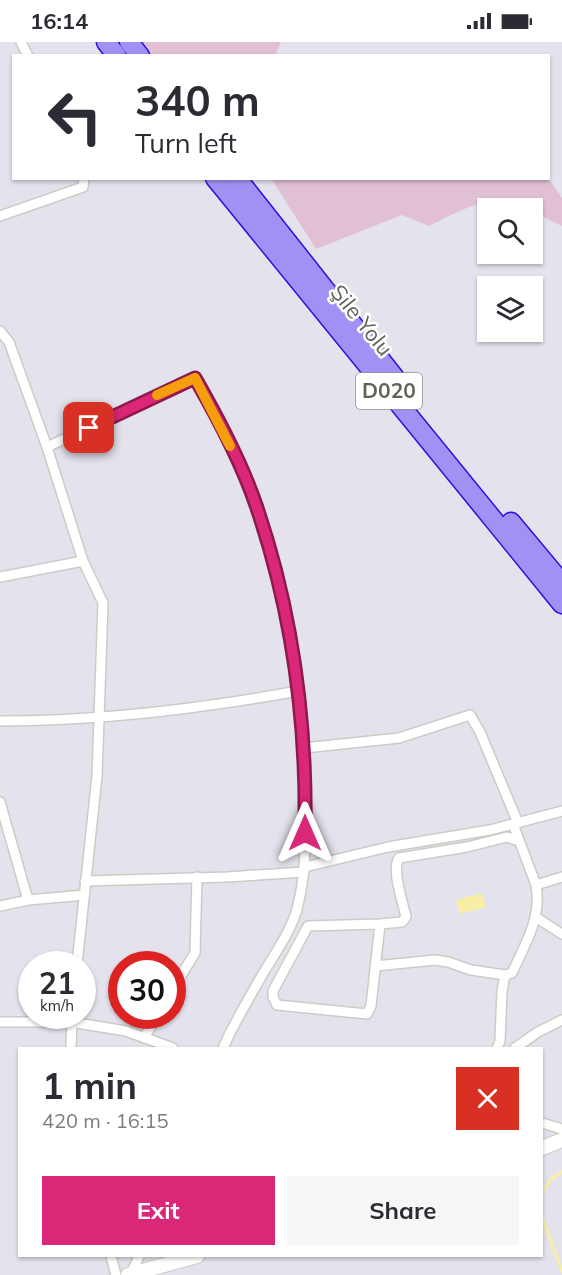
<!DOCTYPE html>
<meta charset="utf-8">
<style>
:root{--surface:#fff;--page:#f7f7f7;--text:#2b2b33;--muted:#7c7c81;--accent:#db2777}
body{margin:0;font-family:Mulish,sans-serif;background:var(--page);color:var(--text);height:100vh;display:flex;flex-direction:column;font-size:22px;white-space:nowrap}
*{box-sizing:border-box;margin:0}
p{font-size:20px;color:var(--muted)}
.icon{flex:none;width:33px;height:33px;fill:none;stroke:currentColor;stroke-width:2;stroke-linecap:round;stroke-linejoin:round}
.map{position:relative;flex:1;overflow:hidden}
.drawer{position:absolute;left:18px;top:1005px;width:525px;height:210px;display:flex;flex-direction:column;background:var(--surface);border-radius:0px;box-shadow:0 2px 4px #0004}
.drawer>*{flex:none}
.banner{position:absolute;left:12px;top:12px;width:538px;height:126px;border-radius:0px;box-shadow:0 2px 4px #0004;background:#fff;color:var(--text);overflow:hidden}
.controls{position:absolute;left:477px;top:156px;display:grid;gap:12px}
.controls a{display:grid;place-items:center;width:66px;height:66px;border-radius:0px;background:var(--surface);box-shadow:0 2px 4px #0004;font-size:30px}
.speed{position:absolute;left:18px;top:909px;display:flex;gap:12px;font-size:30px;font-weight:700;text-align:center}
.speed>*{display:grid;place-content:center;width:78px;height:78px;border-radius:50%;background:var(--surface);box-shadow:0 2px 4px #0004;line-height:1}
.speed small{font-size:15px;font-weight:400}
.speed .limit{border:9px solid #d22;background:#fff;color:#111}
.pin{position:absolute;display:grid;place-items:center;width:51px;height:51px;color:#fff;margin:-26px;border-radius:12px;box-shadow:0 3px 9px #0006}
.me{position:absolute;width:66px;margin:-33px;rotate:0deg;stroke-linejoin:round;filter:drop-shadow(0 0 4px #0008)}
.turn{display:flex;align-items:center;gap:21px;height:126px;padding:0 24px;font-size:27px}
.turn .icon{width:78px;height:78px;stroke-width:2.5}
.turn b{display:block;font-size:42px;line-height:51px}
.round{display:grid;place-items:center;flex:none;width:63px;height:63px;border-radius:0px;background:var(--page)}
.overview{display:flex;align-items:center;justify-content:space-between;height:102px;padding:0 24px}
h1{font-size:36px;font-weight:700;line-height:45px}
.action{display:flex;gap:12px;margin-top:auto;padding:12px 24px}
.action a{flex:1;height:69px;border-radius:0px;background:var(--accent);color:#fff;font-size:24px;font-weight:700;line-height:69px;text-align:center}
.action a+a{background:var(--page);color:var(--text)}
.status{display:flex;justify-content:space-between;align-items:center;height:42px;padding:0 30px;background:var(--surface);direction:ltr}
.status svg{height:16px;fill:currentColor}
.map>svg:first-child{display:block}
.green{fill:#e2c0d3}
.water{fill:#f8eea6}
.lines{fill:none;stroke-linecap:round;stroke-linejoin:round}
.stream{stroke:#f8eea6;stroke-width:3}
.street-casing{stroke:#ccccc5;stroke-width:12}
.secondary-casing{stroke:#cdcdc6;stroke-width:16}
.highway-casing{stroke:#2b11dd;stroke-width:21}
.street{stroke:#fff;stroke-width:9}
.secondary{stroke:#fff;stroke-width:14}
.highway{stroke:#a390f5;stroke-width:18}
.route-casing{stroke:#8e194d;stroke-width:15}
.route{stroke:#db2777;stroke-width:10}
.slow{stroke:#f59e0b;stroke-width:10}
.labels{text-anchor:middle;stroke-width:5;stroke-linejoin:round;paint-order:stroke}
.shield{fill:#fff;stroke:#91918c;stroke-width:1.5}
.shield-label{font-size:21px;font-weight:bold;fill:#62625a}
.street-label{font-size:22px;fill:#62625a;stroke:#fff}
</style>
<div class="status"><b>16:14</b><svg viewBox="0 0 49 12"><path d="M0 12V9h3v3zM5 12V6h3v6zM10 12V3h3v9zM15 12V0h3v12zM26 1h20v11H26zM47 4h2v5h-2z"/></svg></div>
<div class="map">
<svg width="562" height="1233" viewBox="0 0 562 1233">
<rect width="100%" height="100%" fill="#e4e2ec"/>
<g class="green">
<path d="M139,0H281L275,14L150,13Z"/>
<path d="M269,137H549L562,156V184L533,170L532,166C522,166 516,159 506,157C489,153 445,176 429,184L402,173L316,207L272,138Z"/>
</g>
<path class="water" d="M482,851L486,865L460,872L456,858Z"/>
<g class="lines">
<g class="stream">
<path d="M542,1151L551,1137L562,1130"/>
<path d="M542,1175L562,1229"/>
</g>
<g class="street-casing">
<g id="street">
<path d="M21,0L28,14"/>
<path d="M0,174L83,145L84,136"/>
<path d="M0,289L9,300L47,405L83,519L103,561L97,734L77,922"/>
<path d="M47,405L195,336C269,462 303,608 305,754C305,790 307,827 298,863C293,887 273,914 261,935C250,954 240,972 230,991L223,1006"/>
<path d="M0,535L83,519"/>
<path d="M0,679C100,679 199,667 298,649"/>
<path d="M304,706L399,696L470,673L480,690L518,781"/>
<path d="M0,760L28,858"/>
<path d="M305,825L388,805L490,788L562,769"/>
<path d="M85,839L227,835L304,830"/>
<path d="M536,843L562,835"/>
<path d="M0,864L28,858L84,853"/>
<path d="M537,876L562,892"/>
<path d="M380,882L308,884L273,949V955L277,963L367,972L371,964L380,882L402,880L406,875C403,861 391,827 399,816L467,805L507,795L519,799"/>
<path d="M375,924L435,918L448,920L471,928L505,933"/>
<path d="M172,948L195,911L197,835"/>
<path d="M0,980H71L126,989L173,1006"/>
<path d="M144,996L157,974"/>
<path d="M71,1006L72,974"/>
<path d="M497,1006L500,999L502,949L505,933L512,931C525,902 542,876 536,843L513,782"/>
<path d="M515,1006L538,990L562,978"/>
<path d="M542,1081L562,1087"/>
<path d="M111,1214L116,1233"/>
<path d="M132,1230L139,1214"/>
</g>
</g>
<g class="secondary-casing">
<g id="secondary">
<path d="M542,1106L562,1098"/>
<path d="M128,1233L197,1214"/>
</g>
</g>
<g class="highway-casing">
<g id="highway">
<path d="M106,0L117,14"/>
<path d="M129,0L140,14"/>
<path d="M215,136L562,562"/>
<path d="M237,136L407,351"/>
<path d="M511,480L562,541"/>
</g>
</g>
<use href="#street" class="street"/>
<use href="#secondary" class="secondary"/>
<use href="#highway" class="highway"/>
</g>
<g class="lines">
<g class="route-casing">
<path id="route" d="M89,386L195,336C218,376 241,419 256,463C292,568 307,680 305,791"/>
</g>
<use href="#route" class="route"/>
<path class="slow" d="M157,353L195,336L230,404"/>
</g>
<g class="labels">
<rect class="shield" x="356" y="331" width="66" height="36" rx="4.5"/>
<g class="shield-label">
<text x="389" y="356">D020</text>
</g>
<g class="street-label">
<text transform="translate(362 278) rotate(51)" y="8">Şile Yolu</text>
</g>
</g>
</svg>
<div class="controls">
<a><svg class="icon" aria-label="search" viewBox="0 0 24 24"><circle cx="10" cy="10" r="6"/><path d="M15 15l6 6"/></svg></a>
<a><svg class="icon" aria-label="layers" viewBox="0 0 24 24"><path d="M12 4l9 5-9 5-9-5zM3 14l9 5 9-5"/></svg></a>
</div>
<div class="speed"><div>21<small>km/h</small></div><div class="limit">30</div></div>
<div class="pin" style="left:89px;top:386px;background:#d93025"><svg class="icon" aria-label="arrive" viewBox="0 0 24 24"><path d="M6 21V4h12l-3 4 3 4H6"/></svg></div>
<svg class="me" style="left:305px;top:791px" viewBox="-20 -20 40 40"><path d="M0-17L14 15 0 8-14 15z" fill="#db2777" stroke="#fff" stroke-width="4"/></svg>
<div class="banner">
<div class="turn"><svg class="icon" aria-label="left" viewBox="0 0 24 24"><path d="M17 20v-9H6M10 6l-5 5 5 5"/></svg><div><b>340 m</b>Turn left</div></div>
</div>
<section class="drawer">
<div class="overview"><div><h1>1 min</h1><p>420 m · 16:15</p></div><a class="round" style="background:#d93025;color:#fff"><svg class="icon" aria-label="close" viewBox="0 0 24 24"><path d="M6 6l12 12M18 6L6 18"/></svg></a></div>
<div class="action"><a>Exit</a><a>Share</a></div>
</section>
</div>
